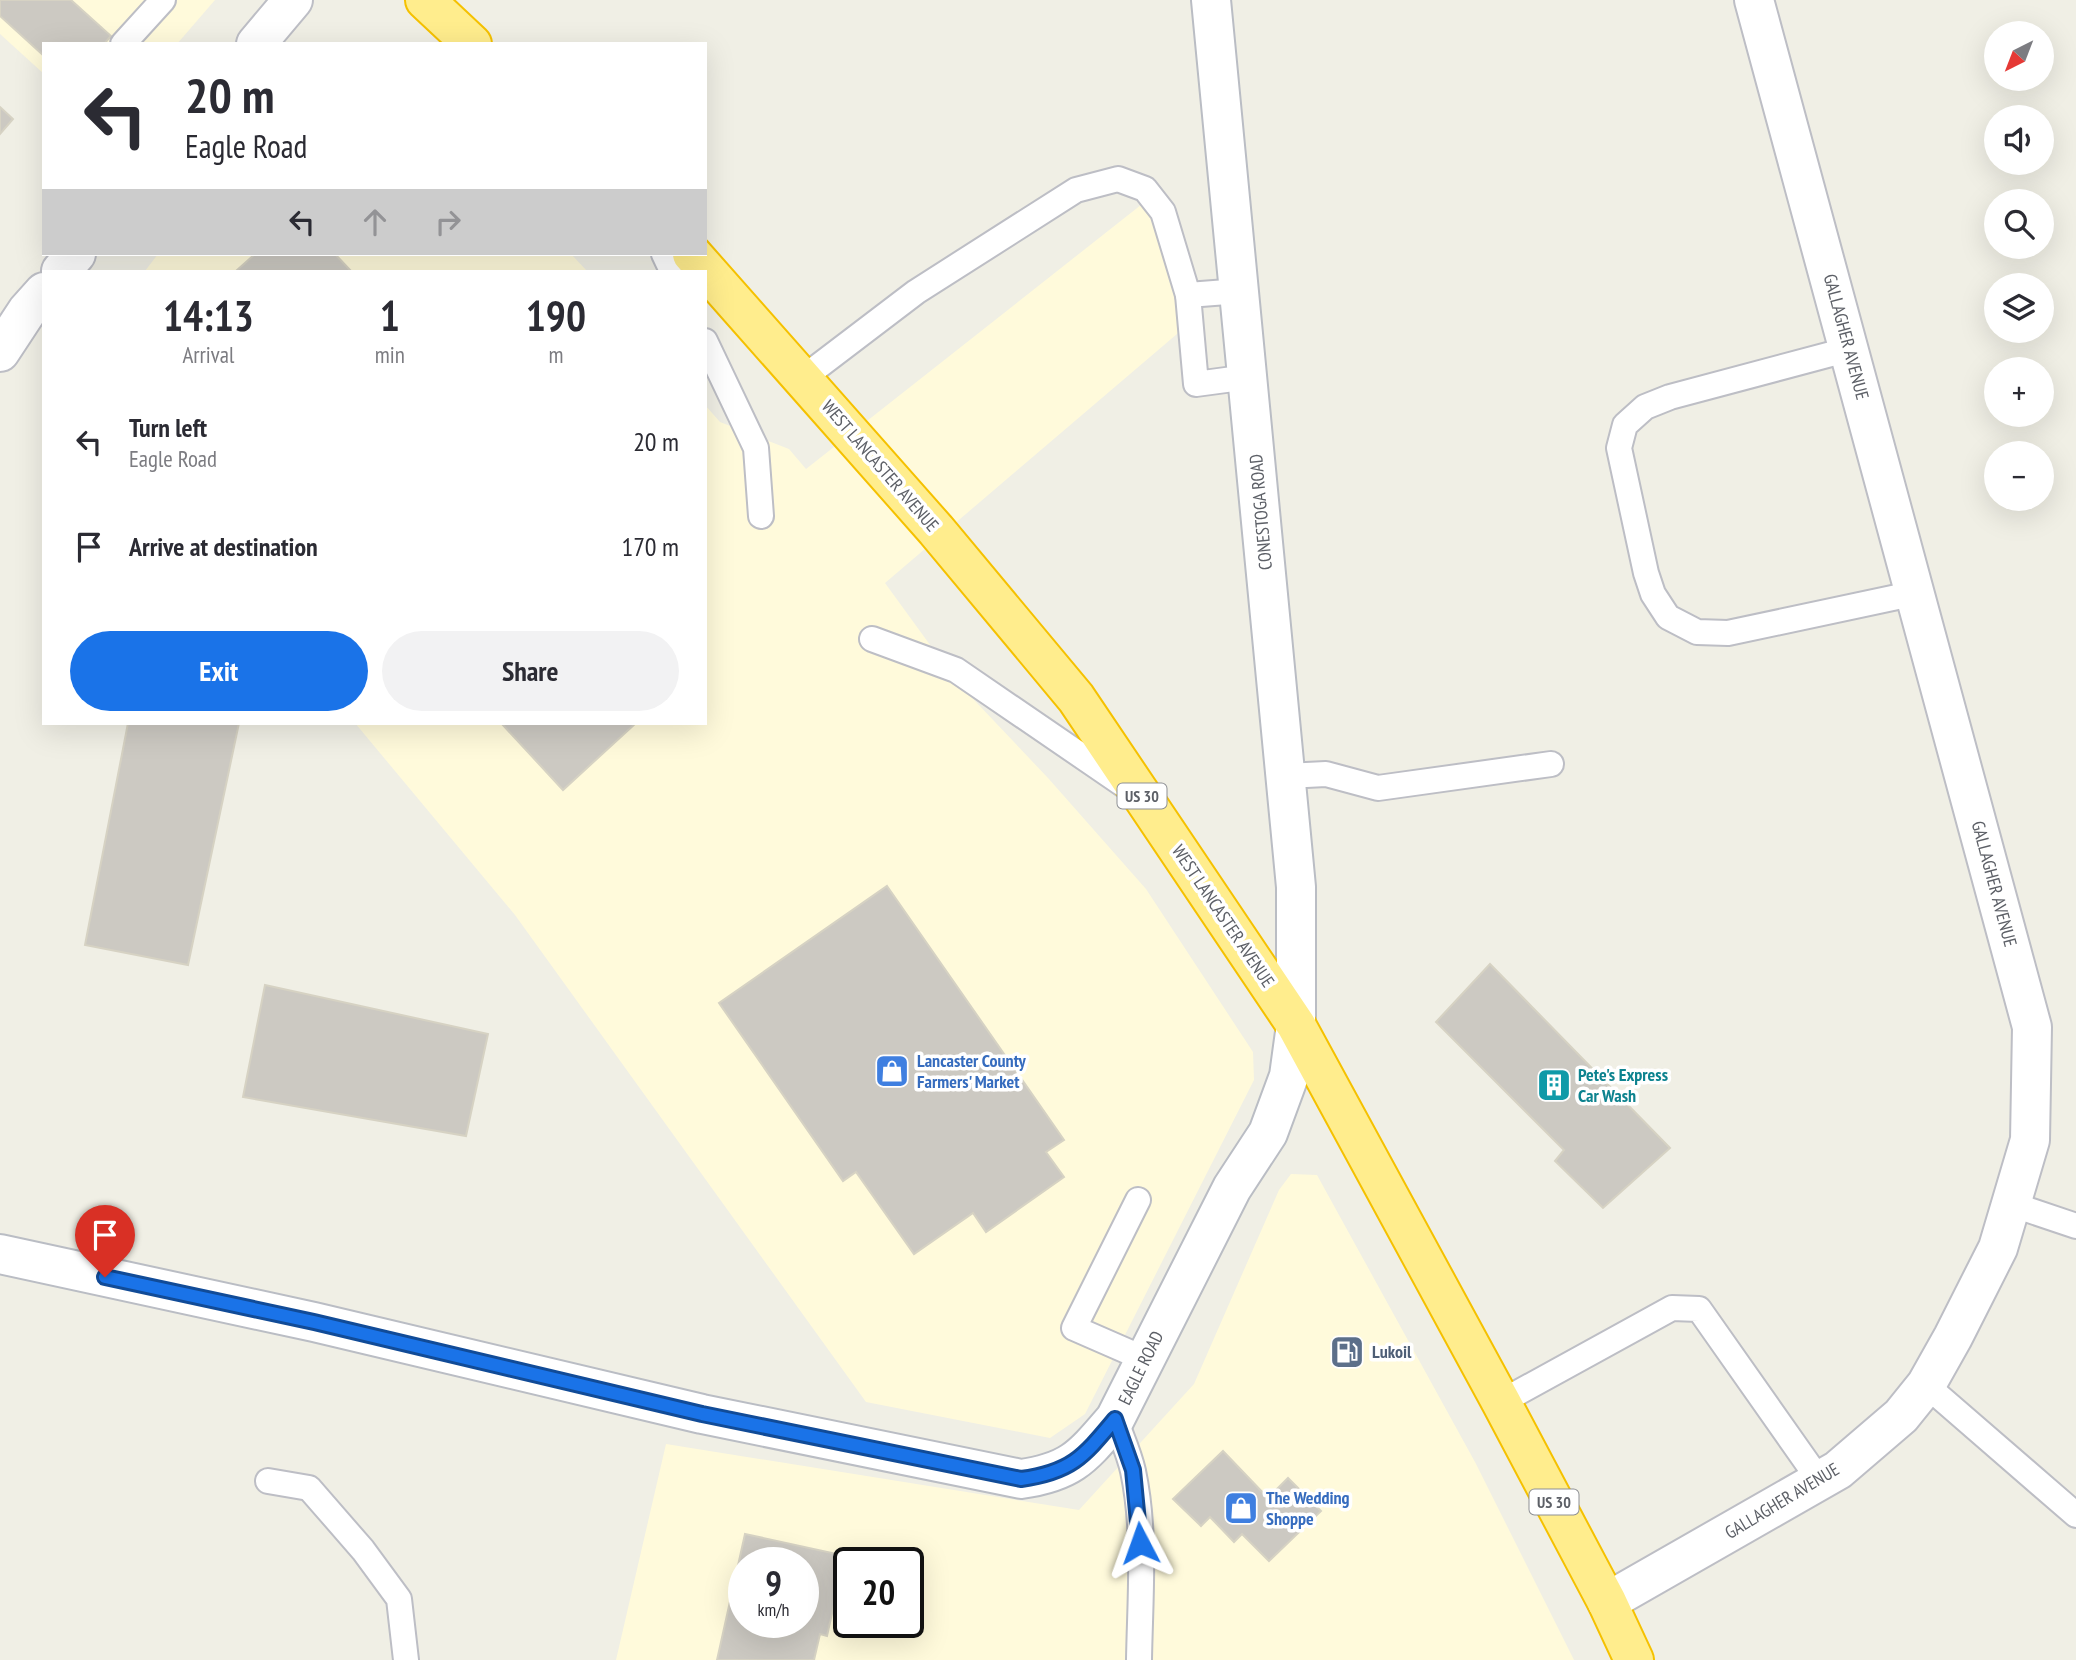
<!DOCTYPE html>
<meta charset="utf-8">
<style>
:root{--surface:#fff;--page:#f2f2f3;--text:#2b2b33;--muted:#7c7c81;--accent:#1a73e8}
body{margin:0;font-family:"PT Sans Narrow",sans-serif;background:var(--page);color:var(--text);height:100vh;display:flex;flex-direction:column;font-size:26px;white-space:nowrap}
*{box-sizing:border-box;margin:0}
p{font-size:23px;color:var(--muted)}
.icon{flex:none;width:38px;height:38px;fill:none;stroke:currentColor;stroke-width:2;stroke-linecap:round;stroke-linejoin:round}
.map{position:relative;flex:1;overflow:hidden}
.side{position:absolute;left:42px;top:270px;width:665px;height:455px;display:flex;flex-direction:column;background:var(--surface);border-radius:0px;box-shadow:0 7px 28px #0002}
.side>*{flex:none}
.hud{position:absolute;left:42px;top:42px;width:665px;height:214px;border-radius:0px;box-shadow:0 7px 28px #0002;background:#fff;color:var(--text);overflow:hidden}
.needle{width:46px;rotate:222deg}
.fabs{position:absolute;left:1984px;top:21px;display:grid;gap:14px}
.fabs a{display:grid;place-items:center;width:70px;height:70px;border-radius:50%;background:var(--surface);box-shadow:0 7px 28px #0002;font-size:35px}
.speed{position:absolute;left:728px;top:1547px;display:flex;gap:14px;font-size:35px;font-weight:700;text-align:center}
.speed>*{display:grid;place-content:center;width:91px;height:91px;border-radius:50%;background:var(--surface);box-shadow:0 7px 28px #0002;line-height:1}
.speed small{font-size:18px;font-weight:400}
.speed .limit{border:4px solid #111;border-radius:10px;background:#fff;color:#111}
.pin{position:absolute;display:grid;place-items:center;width:60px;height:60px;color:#fff;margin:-72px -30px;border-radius:50% 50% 50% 0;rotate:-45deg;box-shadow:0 0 7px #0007}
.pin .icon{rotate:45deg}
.me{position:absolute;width:77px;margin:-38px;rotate:356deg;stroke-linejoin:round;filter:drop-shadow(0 0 5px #0008)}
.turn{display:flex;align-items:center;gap:24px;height:147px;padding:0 28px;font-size:32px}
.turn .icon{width:91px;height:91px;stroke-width:2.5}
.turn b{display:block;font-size:49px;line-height:60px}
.lanes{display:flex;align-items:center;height:66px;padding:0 28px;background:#0003;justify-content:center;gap:35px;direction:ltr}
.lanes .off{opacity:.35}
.eta{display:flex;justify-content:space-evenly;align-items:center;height:119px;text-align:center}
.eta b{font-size:42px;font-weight:700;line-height:49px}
.cta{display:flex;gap:14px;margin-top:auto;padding:14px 28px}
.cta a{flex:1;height:80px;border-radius:42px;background:var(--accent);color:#fff;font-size:28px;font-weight:700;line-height:80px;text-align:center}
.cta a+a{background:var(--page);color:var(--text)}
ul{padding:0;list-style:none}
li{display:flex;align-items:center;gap:21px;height:105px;padding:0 28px}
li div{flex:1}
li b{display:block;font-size:26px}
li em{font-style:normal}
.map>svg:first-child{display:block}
.commercial{fill:#fffadb;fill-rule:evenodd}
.building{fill:#ccc9c2;stroke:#d6d2c3;stroke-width:2;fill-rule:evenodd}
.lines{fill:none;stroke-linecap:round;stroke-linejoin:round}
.lane-casing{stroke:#bdbec5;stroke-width:28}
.street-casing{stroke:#bdbec5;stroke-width:42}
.secondary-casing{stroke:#babdc4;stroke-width:42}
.highway-casing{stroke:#f5c100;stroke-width:42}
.lane{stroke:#fff;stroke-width:24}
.street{stroke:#fff;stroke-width:38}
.secondary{stroke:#fff;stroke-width:38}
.highway{stroke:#ffed8d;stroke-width:38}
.route-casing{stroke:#114b97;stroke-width:18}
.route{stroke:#1a73e8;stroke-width:12}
.labels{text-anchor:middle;stroke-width:7;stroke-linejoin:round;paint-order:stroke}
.shield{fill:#fff;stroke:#8e9095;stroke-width:2}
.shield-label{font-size:16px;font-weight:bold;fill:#5d6067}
.street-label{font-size:18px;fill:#5d6067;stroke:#fff}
.shop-label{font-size:18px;font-weight:bold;fill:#366cbe;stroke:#fff;text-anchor:start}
.culture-label{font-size:18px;font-weight:bold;fill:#0d838f;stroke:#fff;text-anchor:start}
.service-label{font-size:18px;font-weight:bold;fill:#4e5e75;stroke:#fff;text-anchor:start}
</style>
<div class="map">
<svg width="2076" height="1660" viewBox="0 0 2076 1660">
<rect width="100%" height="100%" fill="#f0efe5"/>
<g class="commercial">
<path d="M0,0H215L177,44H44V74L0,34Z"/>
<path d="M1146,201L1184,328L885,583L957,682L1048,778L1146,889L1253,1052L1254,1080L1085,1414L1050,1438L866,1402L515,915L355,723H705V405L720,422L789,449L806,469Z"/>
<path d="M158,254H571L587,271H145Z"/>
<path d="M1291,1174L1317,1175L1475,1462L1574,1660H616L666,1444L1079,1510L1194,1384L1279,1190ZM744,1563H803V1622H744ZM849,1563H908V1622H849Z"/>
</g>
<g class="building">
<path d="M0,0H71L111,36L104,44H44V56L0,16Z"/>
<path d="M0,107L13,119L0,134Z"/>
<path d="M255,254H335L351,271H236Z"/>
<path d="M128,723H239L188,965L85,945Z"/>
<path d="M501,723H636L563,790Z"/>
<path d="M887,886L1064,1140L1046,1152L1064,1177L986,1232L973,1213L914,1254L856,1172L843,1181L719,1003Z"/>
<path d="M1490,964L1670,1148L1603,1208L1555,1161L1564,1150L1436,1022Z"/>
<path d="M265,985L488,1034L466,1136L243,1097Z"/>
<path d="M1223,1451L1268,1498L1288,1478L1321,1511L1269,1561L1242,1534L1234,1542L1210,1517L1201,1526L1173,1499Z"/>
<path d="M745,1534L855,1558L854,1563H849V1586L845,1602L835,1600L827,1636L820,1634L814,1660H717ZM744,1563H803V1622H744Z"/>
</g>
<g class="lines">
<g class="lane-casing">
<g id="lane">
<path d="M123,44L163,0"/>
<path d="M664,254L672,271"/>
<path d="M1188,295L1240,291"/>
<path d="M705,341L756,448L761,516"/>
<path d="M1850,349L1670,397L1645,407L1625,425L1619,448L1646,573L1653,594L1668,617L1697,632L1728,633L1916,593"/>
<path d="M803,378L916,292L1076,190L1118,179L1145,189L1163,212L1188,295L1196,384L1248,377"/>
<path d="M872,639L956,670L1127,787"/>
<path d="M1286,776L1326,774L1378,788L1551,764"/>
<path d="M1138,1200L1074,1328L1145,1359"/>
<path d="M2011,1204L2076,1226"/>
<path d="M1926,1385L2076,1515"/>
<path d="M1501,1402L1672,1308L1699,1309L1820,1481"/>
<path d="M1115,1419C1121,1436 1129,1453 1133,1471C1146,1532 1140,1598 1139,1660"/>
<path d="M268,1481L309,1488L363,1550L399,1599L406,1660"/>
</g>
</g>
<g class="street-casing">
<g id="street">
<path d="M256,44L293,0"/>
<path d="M61,271L76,254"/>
<path d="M0,352L27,311L44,292"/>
<path d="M1607,1602L1838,1470L1901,1416L1926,1385L1953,1337L1998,1248L2030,1140L2032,1027L1754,0"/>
</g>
</g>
<g class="secondary-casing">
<path id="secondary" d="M0,1254L314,1322L702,1414L1021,1479C1072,1472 1083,1456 1115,1419L1232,1188L1268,1133L1289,1076L1296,1025V887L1211,0"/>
</g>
<g class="highway-casing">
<g id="highway">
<path d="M425,0L472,44"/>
<path d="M692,254L936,530L1076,698L1296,1025L1501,1402L1607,1602L1634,1660"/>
</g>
</g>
<use href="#lane" class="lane"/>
<use href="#street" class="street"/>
<use href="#secondary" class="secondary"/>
<use href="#highway" class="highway"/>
</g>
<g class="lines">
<g class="route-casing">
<path id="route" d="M105,1277L314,1322L702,1414L1021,1479C1072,1472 1084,1456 1115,1419L1133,1470L1140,1543"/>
</g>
<use href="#route" class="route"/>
</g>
<defs>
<g id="shop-square" transform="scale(1.75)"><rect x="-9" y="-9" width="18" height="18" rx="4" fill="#3f7fe0" stroke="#fff"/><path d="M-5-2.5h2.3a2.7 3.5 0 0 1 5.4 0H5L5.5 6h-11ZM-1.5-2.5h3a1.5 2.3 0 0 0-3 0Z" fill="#fff"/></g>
<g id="building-square" transform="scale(1.75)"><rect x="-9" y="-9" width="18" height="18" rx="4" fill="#0f9aa8" stroke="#fff"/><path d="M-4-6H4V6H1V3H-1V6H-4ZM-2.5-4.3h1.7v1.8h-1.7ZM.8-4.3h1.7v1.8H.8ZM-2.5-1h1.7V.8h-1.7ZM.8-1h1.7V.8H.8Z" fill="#fff"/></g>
<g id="fuel-square" transform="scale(1.75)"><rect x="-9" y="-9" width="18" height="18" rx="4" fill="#5c6f8a" stroke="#fff"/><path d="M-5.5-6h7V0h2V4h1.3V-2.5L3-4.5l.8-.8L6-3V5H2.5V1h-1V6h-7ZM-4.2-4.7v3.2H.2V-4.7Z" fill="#fff"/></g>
</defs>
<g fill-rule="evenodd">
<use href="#shop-square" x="892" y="1071"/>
<use href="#building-square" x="1554" y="1085"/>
<use href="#fuel-square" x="1347" y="1352"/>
<use href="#shop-square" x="1241" y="1508"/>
</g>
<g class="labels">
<g class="shield">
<rect x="1117.5" y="783.5" width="49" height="25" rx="5"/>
<rect x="1529.5" y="1489.5" width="49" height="25" rx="5"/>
</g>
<g class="shield-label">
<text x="1142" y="802">US 30</text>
<text x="1554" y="1508">US 30</text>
</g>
<g class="street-label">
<text transform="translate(1846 337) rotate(75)" y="6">GALLAGHER AVENUE</text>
<text transform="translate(880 466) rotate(49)" y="6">WEST LANCASTER AVENUE</text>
<text transform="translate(1261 512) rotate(-95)" y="6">CONESTOGA ROAD</text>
<text transform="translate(1994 884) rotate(75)" y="6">GALLAGHER AVENUE</text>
<text transform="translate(1223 916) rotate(56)" y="6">WEST LANCASTER AVENUE</text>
<text transform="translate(1141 1368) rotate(-64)" y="6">EAGLE ROAD</text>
<text transform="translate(1782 1501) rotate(-31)" y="6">GALLAGHER AVENUE</text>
</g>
<g class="shop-label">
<text x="917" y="1067">Lancaster County<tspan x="917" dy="21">Farmers' Market</tspan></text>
<text x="1266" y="1504">The Wedding<tspan x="1266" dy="21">Shoppe</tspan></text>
</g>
<g class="culture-label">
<text x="1578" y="1081">Pete's Express<tspan x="1578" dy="21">Car Wash</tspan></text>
</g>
<g class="service-label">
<text x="1372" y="1358">Lukoil</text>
</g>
</g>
</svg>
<div class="fabs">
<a><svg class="needle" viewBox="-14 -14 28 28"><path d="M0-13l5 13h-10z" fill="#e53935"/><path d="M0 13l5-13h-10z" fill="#7c7c81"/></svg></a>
<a><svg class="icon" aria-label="sound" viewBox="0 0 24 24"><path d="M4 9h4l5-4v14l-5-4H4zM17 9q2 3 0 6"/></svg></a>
<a><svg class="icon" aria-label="search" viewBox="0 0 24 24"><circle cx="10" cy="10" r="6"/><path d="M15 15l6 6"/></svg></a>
<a><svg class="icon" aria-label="layers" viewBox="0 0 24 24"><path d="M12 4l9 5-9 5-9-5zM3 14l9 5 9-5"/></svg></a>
<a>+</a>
<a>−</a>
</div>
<div class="speed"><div>9<small>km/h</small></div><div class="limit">20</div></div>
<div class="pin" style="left:105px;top:1277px;background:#d93025"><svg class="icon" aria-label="arrive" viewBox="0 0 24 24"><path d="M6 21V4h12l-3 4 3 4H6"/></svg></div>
<svg class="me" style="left:1140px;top:1543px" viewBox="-20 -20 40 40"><path d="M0-17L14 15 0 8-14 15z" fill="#1a73e8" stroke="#fff" stroke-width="4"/></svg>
<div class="hud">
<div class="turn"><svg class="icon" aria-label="left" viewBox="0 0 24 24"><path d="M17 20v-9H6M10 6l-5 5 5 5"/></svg><div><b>20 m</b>Eagle Road</div></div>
<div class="lanes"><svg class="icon" aria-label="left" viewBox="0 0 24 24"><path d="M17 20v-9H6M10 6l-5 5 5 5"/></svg><svg class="icon off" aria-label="ahead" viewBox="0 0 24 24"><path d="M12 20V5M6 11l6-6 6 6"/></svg><svg class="icon off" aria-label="right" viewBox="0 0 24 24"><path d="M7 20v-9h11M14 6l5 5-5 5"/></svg></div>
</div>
<section class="side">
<div class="eta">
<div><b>14:13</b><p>Arrival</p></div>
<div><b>1</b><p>min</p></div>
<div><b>190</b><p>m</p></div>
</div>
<ul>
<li><svg class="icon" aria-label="left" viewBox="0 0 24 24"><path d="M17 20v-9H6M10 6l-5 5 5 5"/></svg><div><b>Turn left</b><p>Eagle Road</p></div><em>20 m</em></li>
<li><svg class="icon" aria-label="arrive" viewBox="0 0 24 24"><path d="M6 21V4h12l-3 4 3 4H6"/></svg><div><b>Arrive at destination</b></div><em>170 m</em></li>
</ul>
<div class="cta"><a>Exit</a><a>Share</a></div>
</section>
</div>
